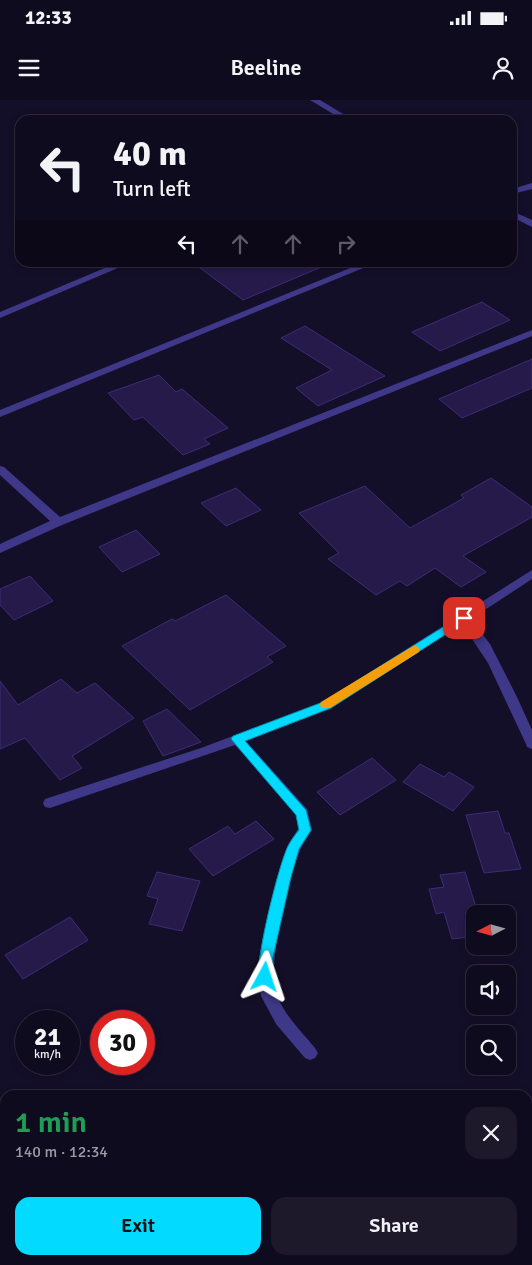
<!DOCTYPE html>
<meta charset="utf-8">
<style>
:root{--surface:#0f0b1e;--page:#1d192b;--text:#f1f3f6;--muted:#9b9ba4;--line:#2f2b3c;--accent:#02dbff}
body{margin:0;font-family:Signika,sans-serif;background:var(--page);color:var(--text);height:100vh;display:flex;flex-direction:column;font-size:19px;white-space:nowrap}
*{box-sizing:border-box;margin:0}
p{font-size:16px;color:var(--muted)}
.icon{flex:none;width:28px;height:28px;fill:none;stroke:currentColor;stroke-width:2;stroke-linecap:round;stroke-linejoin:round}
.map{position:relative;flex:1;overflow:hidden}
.drawer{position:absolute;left:0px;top:990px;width:532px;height:175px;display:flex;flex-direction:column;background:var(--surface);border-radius:15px 15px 0 0;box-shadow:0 2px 8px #0003,0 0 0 1px var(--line)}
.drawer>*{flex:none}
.hud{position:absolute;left:15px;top:15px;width:502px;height:152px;border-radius:15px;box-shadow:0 2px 8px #0003,0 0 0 1px var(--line);background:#0f0b1e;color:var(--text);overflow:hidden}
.needle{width:32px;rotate:264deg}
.controls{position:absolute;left:466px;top:805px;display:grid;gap:10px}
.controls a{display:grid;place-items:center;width:50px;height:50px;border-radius:10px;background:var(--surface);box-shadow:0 2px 8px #0003,0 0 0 1px var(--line);font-size:25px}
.speed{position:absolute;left:15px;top:910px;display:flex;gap:10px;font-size:25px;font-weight:700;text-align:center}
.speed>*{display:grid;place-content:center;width:65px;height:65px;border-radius:50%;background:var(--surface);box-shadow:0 2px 8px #0003,0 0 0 1px var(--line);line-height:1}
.speed small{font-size:12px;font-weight:400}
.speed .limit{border:8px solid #d22;background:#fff;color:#111}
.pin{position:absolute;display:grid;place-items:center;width:42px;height:42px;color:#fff;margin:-21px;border-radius:10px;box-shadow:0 2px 8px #0006}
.me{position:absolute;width:55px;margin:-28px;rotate:5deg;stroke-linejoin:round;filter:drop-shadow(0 0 4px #0008)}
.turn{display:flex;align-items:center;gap:18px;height:105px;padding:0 15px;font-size:22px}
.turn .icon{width:65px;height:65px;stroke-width:2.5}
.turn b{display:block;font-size:35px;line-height:42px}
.lanes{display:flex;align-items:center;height:48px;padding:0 15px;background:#0003;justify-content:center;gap:25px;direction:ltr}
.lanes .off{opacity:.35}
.round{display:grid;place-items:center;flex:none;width:52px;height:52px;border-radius:15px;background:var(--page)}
.overview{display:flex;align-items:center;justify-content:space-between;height:85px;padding:0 15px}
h1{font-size:30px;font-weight:600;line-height:38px;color:#1e9e55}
.action{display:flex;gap:10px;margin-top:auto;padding:10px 15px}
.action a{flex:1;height:58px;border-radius:15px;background:var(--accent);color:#111;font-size:20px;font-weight:600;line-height:58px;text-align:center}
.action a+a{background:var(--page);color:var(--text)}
.status{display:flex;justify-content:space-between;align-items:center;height:35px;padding:0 25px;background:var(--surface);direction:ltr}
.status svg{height:14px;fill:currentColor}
header{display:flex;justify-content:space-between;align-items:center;height:65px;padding:0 15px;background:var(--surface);font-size:22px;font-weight:600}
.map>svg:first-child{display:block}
.building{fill:#261a4a;stroke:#3d2c76}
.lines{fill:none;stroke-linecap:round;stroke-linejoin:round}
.minor{fill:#3f3888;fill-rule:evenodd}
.route{fill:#02dbff;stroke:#018ea6}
.slow{fill:#f59e0b}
</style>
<div class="status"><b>12:33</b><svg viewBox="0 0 49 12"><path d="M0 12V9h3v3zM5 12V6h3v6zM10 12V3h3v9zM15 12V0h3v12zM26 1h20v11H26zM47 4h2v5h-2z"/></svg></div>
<header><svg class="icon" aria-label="menu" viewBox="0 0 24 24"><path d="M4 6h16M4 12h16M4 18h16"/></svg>Beeline<svg class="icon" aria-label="person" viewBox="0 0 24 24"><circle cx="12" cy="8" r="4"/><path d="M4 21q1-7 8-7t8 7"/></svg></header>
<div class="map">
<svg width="532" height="1165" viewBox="0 0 532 1165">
<rect width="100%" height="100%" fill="#140f28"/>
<g class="building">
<path d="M192,162H331V163L243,200Z"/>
<path d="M482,202L510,220L440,251L412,232Z"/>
<path d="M305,226L385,276L318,306L296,288L332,270L281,238Z"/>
<path d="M532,259V288L462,318L439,299Z"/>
<path d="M159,275L176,292L182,289L228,328L204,339L210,344L183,355L143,317L134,320L108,293Z"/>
<path d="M491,378L532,407V417L463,456L486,472L461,487L435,468L407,486L400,481L376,495L328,459L339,453L299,413L365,386L410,428L464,398L461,395Z"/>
<path d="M236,388L261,410L226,426L201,403Z"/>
<path d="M136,430L160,454L122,472L99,447Z"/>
<path d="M30,476L53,501L14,520L0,505V489Z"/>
<path d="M226,495L286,546L267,557L273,562L190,610L122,546L172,519L175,521Z"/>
<path d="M61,579L77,593L95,583L134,618L72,656L82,668L60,680L25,638L0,649V581L18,605Z"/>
<path d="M167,609L201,642L163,656L143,621Z"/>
<path d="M372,658L396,680L340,715L317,692Z"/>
<path d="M420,664L444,677L449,672L474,687L453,711L403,682Z"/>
<path d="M498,711L505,733H509L521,769L484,773L466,715Z"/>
<path d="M256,721L274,739L213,776L189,749L228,726L235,734Z"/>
<path d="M157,772L200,781L182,831L149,824L158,799L147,796Z"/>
<path d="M465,772L475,804V836L452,839L444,812L436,814L429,789L444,787L440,775Z"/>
<path d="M70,817L88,840L23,879L5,855Z"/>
</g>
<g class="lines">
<g class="minor">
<path d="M310,0H320L353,20H343Z"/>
<path d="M532,83V89L512,94V89Z"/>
<path d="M512,111L532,120V127L512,117Z"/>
<path d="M119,162H132L0,218V212Z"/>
<path d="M365,162H378L0,317V310Z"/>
<path d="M532,230V236L62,425L0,453V444L50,421L0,375V366L4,367L60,417Z"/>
<path d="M532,470V479L471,519L490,544L516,595L532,630V649L527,647L526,644L488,563L462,524L331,608L246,641L307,709L312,730C308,737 303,743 300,750C288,778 266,868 277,896C285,916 302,932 315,948L318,953L315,958L310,960L305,958L276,924L261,896L258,877L259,857L277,777L287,747L298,729L296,715L235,645L50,708L45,707L43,703L45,699L201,648L323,602Z"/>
<path d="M532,1010V1027L528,1028V1011Z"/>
<path d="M350,1160H372L369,1165H348Z"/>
</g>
</g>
<path class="route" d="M464,514L468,515L469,518L468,520L331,608L245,641L306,710L311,730L299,749L291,777L273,857L270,881L265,883L260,881C253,866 279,764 288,746C291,740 295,735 299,730L296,715L231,639L233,636L323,602Z"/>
<path class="slow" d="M415,545L420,549L419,552L330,608H321L320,605L321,602Z"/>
</svg>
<div class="controls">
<a><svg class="needle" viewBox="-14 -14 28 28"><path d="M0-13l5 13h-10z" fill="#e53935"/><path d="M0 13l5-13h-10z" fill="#9b9ba4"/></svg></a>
<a><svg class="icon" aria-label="sound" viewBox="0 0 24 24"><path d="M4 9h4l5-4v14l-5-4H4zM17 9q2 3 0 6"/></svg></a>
<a><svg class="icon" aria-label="search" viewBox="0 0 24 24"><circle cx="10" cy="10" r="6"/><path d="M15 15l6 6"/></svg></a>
</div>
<div class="speed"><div>21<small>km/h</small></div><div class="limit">30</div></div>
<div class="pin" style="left:464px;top:518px;background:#d93025"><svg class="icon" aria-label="arrive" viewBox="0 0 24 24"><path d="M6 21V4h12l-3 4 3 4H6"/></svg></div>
<svg class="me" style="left:265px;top:877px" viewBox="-20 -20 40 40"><path d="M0-17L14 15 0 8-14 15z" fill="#02dbff" stroke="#fff" stroke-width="4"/></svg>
<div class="hud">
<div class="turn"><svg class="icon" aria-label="left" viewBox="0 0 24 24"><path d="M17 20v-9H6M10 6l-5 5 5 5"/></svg><div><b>40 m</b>Turn left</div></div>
<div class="lanes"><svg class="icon" aria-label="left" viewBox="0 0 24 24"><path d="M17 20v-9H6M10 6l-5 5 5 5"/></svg><svg class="icon off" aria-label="ahead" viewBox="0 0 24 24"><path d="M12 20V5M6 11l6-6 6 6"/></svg><svg class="icon off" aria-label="ahead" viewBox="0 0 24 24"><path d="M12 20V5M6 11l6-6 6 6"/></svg><svg class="icon off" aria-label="right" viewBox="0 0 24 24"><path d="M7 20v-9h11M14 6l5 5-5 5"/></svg></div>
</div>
<section class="drawer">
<div class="overview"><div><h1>1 min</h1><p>140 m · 12:34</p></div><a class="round"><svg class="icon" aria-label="close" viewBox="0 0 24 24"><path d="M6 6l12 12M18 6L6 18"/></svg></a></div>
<div class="action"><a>Exit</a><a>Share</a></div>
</section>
</div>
